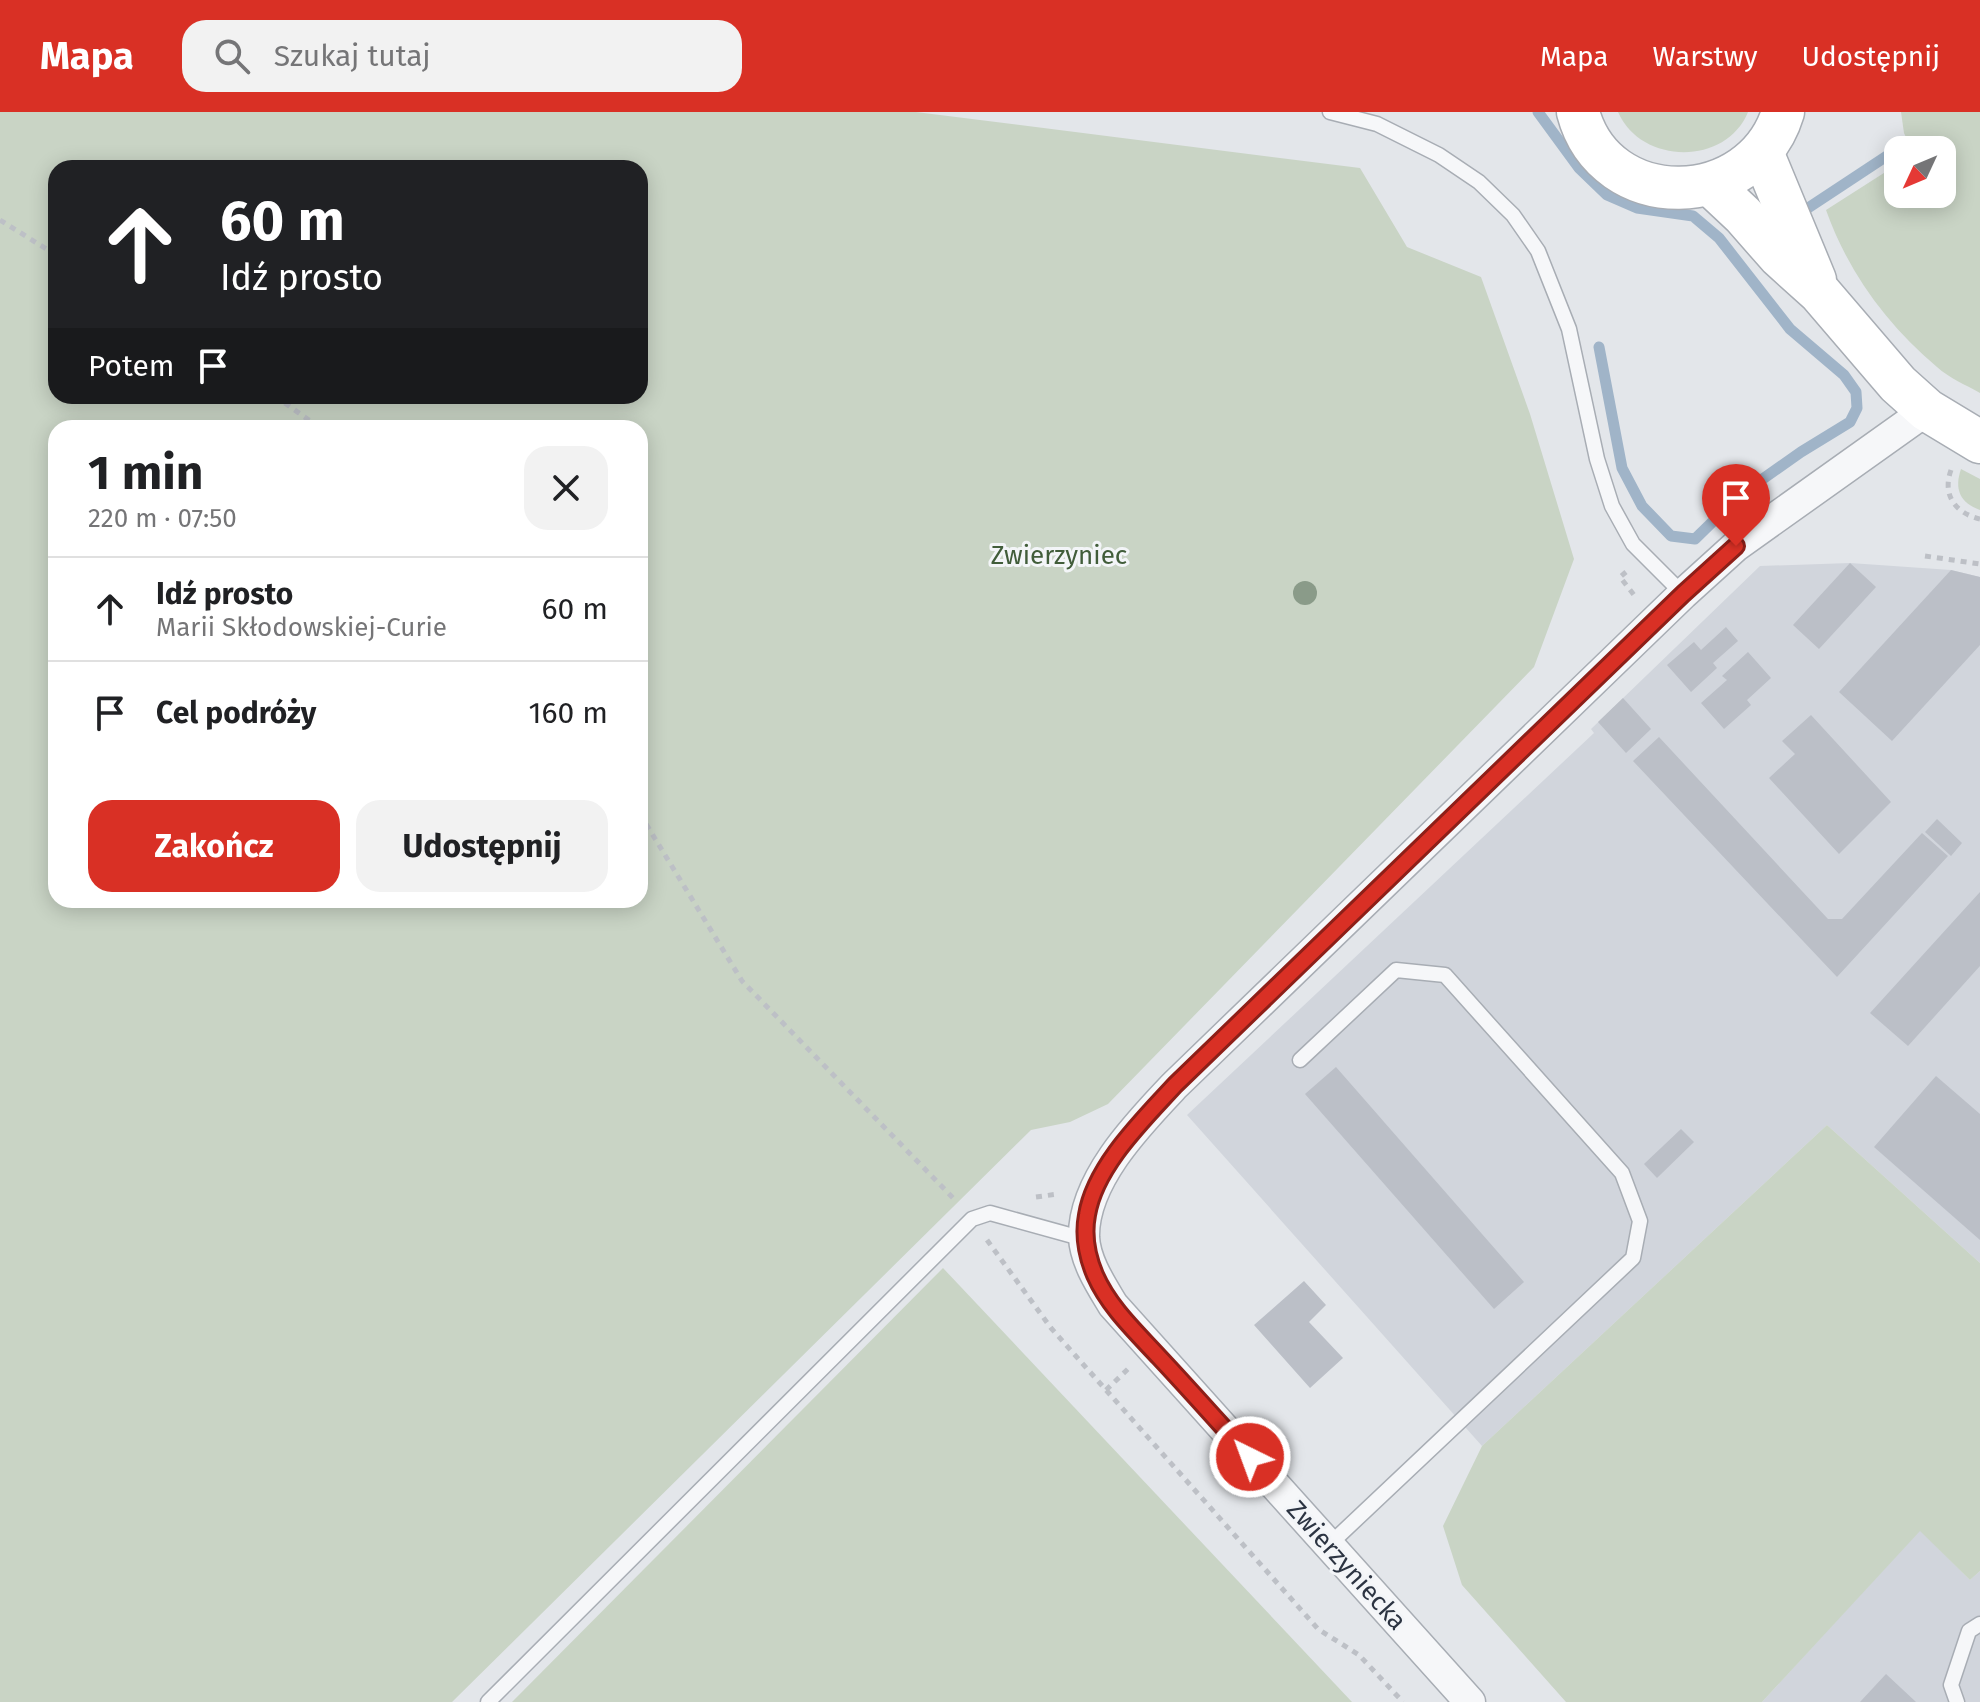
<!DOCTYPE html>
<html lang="pl">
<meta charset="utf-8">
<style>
:root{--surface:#fff;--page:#f2f2f2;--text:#202124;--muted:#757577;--line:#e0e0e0;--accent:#d93025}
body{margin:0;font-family:"Fira Sans",sans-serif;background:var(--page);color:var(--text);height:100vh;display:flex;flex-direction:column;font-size:30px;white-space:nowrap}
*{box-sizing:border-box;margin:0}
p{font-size:26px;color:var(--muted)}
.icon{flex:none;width:44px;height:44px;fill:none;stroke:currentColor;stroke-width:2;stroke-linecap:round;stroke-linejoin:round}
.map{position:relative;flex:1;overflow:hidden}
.panel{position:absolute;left:48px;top:308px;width:600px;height:488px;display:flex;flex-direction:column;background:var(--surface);border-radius:24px;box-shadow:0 4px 20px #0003}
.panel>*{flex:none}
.banner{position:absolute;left:48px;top:48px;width:600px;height:244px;border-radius:24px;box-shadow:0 4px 20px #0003;background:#202124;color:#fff;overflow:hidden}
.needle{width:52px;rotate:226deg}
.controls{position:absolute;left:1884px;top:24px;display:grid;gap:16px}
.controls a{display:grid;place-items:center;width:72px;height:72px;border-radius:16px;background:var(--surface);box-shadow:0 4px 20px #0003;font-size:40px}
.pin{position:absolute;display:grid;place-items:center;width:68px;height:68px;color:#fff;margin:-82px -34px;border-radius:50% 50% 50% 0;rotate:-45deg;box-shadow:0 0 8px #0007}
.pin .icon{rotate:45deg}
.me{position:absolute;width:88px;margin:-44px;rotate:318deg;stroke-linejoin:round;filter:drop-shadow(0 0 6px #0008)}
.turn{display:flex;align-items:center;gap:28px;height:168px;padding:0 40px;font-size:36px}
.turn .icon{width:104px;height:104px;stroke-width:2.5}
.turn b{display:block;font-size:56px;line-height:68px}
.then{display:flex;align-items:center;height:76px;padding:0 40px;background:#0003;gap:16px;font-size:30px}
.round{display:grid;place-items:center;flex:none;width:84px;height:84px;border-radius:24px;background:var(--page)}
.overview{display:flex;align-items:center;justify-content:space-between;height:136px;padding:0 40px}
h1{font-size:48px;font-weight:700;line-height:60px}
.cta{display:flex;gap:16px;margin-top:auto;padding:16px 40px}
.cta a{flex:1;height:92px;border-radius:24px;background:var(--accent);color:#fff;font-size:32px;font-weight:700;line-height:92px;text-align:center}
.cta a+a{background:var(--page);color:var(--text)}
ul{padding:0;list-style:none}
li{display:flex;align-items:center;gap:24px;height:104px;padding:0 40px;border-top:2px solid var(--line)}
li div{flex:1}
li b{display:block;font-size:30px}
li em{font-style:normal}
header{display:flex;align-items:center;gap:48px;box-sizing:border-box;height:112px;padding:0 40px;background:var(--accent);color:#fff}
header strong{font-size:38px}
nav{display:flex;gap:44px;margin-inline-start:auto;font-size:28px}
.search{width:560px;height:72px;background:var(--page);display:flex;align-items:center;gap:20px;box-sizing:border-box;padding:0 28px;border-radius:24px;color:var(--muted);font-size:30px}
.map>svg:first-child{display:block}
.built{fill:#d1d5dc}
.green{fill:#c9d4c5;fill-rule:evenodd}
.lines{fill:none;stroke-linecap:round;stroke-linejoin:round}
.stream{stroke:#a0b4c8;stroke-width:11}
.building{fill:#bbbfc7}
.lane-casing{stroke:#a8adb4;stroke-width:17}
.street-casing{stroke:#a8adb4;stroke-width:33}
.secondary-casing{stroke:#a8adb4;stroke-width:45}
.path{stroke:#bdc0c6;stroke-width:5;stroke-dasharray:6 6;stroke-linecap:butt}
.lane{stroke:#f6f7f9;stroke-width:14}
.street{stroke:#f6f7f9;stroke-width:30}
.secondary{stroke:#fff;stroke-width:42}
.tree{fill:#8a9b89}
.route-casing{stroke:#8d1f18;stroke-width:20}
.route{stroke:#d93025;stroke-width:14}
.labels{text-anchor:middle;stroke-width:6;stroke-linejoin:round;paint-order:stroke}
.park-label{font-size:26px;fill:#415d3a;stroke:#f3f5f8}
.street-label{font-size:26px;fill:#2c3442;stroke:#f3f5f8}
</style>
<header>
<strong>Mapa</strong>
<div class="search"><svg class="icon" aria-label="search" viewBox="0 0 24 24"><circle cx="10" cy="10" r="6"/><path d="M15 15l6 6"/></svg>Szukaj tutaj</div>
<nav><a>Mapa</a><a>Warstwy</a><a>Udostępnij</a></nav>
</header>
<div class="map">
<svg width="1980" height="1590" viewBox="0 0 1980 1590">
<rect width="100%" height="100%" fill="#e3e6ea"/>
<g class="built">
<path d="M1850,451L1951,458L1980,465V1151L1827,1013L1482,1334L1187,1003L1594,621L1591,617L1760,454Z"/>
<path d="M1920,1418L1970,1468L1980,1459V1590H1762Z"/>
</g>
<g class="green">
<path d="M0,0H916L1360,56L1407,135L1481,165L1530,302L1574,447L1534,555L1108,992L1070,1010L1031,1018L452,1590H0ZM56,56H640V284H56ZM56,316H640V788H56Z"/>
<path d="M1618,0H1748C1726,54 1641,53 1618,0Z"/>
<path d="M1901,0H1980V281C1966,273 1949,266 1937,255C1887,213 1848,160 1826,98L1898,52V82H1942V38H1912L1904,21Z"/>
<path d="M1961,357L1980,367V398C1960,391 1954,377 1961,357Z"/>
<path d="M1827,1013L1980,1151V1459L1970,1468L1920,1419L1762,1590H1566L1462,1473L1443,1414L1482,1334Z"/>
<path d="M943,1156L1352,1590H512Z"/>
</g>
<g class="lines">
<g class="stream">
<path d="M1538,0L1579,56L1607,83L1637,96L1693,104L1719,126L1790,217L1844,263L1856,280L1857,296L1850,310L1801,340L1740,383L1695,427L1671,424L1642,394L1622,356L1599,235"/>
<path d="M1808,96L1908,30"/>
</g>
</g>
<g class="building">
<path d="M1850,451L1876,475L1819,537L1793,513Z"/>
<path d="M1951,458L1980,465V533L1892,629L1839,580Z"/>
<path d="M1726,515L1738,529L1713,551L1717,556L1691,580L1667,553L1694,530L1701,538Z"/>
<path d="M1748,540L1771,566L1747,588L1751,593L1724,617L1701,591L1727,568L1722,564Z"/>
<path d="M1623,586L1651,617L1626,641L1598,610Z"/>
<path d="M1811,603L1891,690L1839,742L1769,666L1795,642L1782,629Z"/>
<path d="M1659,625L1828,807H1842L1922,721L1948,744L1837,865L1633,649Z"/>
<path d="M1937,707L1962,731L1951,744L1925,720Z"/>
<path d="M1980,780V854L1908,934L1870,901Z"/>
<path d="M1336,955L1524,1170L1494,1197L1305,982Z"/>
<path d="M1936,964L1980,1002V1128L1874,1035Z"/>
<path d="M1681,1017L1694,1030L1657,1066L1644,1052Z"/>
<path d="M1304,1169L1326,1193L1309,1210L1343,1246L1310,1276L1254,1213Z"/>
<path d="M1886,1562L1916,1590H1860Z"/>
</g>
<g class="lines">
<g class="lane-casing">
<g id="lane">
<path d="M1330,0L1377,12L1439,43L1479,70L1513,103L1538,139L1569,217L1597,347L1612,394L1633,432L1683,482"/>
<path d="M1300,948L1396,858L1445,863L1622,1061L1640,1109L1633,1146L1329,1433"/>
<path d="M488,1590L972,1107L990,1101L1084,1127"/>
<path d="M1957,1590L1951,1573L1969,1519L1980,1512"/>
</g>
</g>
<g class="street-casing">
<path id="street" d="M1470,1590L1113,1193C1101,1173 1085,1149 1084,1125C1083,1068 1139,1011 1175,973L1683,482L1736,434L1927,298"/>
</g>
<g class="secondary-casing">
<g id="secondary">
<path d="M1578,0C1605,103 1753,99 1783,0"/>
<path d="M1762,40L1815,168"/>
<path d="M1711,73L1743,103L1779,144L1820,181L1898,272L1927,298L1980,330"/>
</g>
</g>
<g class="path">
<path d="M0,108L56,143"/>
<path d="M275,284L320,316"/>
<path d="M1951,358C1942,383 1955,401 1980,407"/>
<path d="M1925,444L1980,452"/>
<path d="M1626,460L1620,465L1634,483"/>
<path d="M640,702L742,869L956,1089"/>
<path d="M1036,1085L1058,1082"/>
<path d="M987,1128L1051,1216L1318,1517L1359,1543L1403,1590"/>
<path d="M1106,1278L1128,1257"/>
</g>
<use href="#lane" class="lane"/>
<use href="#street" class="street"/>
<use href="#secondary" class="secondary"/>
</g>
<circle class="tree" cx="1305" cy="481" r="12"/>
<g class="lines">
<g class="route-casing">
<path id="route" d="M1250,1345C1220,1312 1190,1278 1159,1245C1136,1220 1109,1195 1095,1163C1087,1144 1083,1124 1087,1103C1095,1054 1143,1008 1175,973L1683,482L1736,434"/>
</g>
<use href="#route" class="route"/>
</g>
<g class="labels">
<g class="park-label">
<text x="1059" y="452">Zwierzyniec</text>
</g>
<g class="street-label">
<text transform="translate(1347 1453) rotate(48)" y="9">Zwierzyniecka</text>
</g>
</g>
</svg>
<div class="controls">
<a><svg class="needle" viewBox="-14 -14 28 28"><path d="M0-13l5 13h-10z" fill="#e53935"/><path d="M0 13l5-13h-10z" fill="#757577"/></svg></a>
</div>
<div class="pin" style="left:1736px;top:434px;background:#d93025"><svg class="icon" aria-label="arrive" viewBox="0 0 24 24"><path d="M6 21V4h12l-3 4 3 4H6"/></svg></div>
<svg class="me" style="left:1250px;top:1345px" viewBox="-20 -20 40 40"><circle r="17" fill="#d93025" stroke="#fff" stroke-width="3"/><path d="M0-11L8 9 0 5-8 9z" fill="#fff"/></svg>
<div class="banner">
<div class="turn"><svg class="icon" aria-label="ahead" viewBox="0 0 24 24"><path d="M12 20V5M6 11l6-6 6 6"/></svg><div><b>60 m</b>Idź prosto</div></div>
<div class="then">Potem<svg class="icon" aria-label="arrive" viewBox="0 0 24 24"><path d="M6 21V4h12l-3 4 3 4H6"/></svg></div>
</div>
<section class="panel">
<div class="overview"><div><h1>1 min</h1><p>220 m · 07:50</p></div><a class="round"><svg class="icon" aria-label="close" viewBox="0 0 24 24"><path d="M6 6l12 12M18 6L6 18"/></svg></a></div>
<ul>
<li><svg class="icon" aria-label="ahead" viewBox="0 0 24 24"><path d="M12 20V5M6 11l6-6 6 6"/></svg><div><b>Idź prosto</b><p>Marii Skłodowskiej-Curie</p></div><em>60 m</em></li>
<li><svg class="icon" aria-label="arrive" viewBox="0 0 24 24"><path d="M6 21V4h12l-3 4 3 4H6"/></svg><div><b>Cel podróży</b></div><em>160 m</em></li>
</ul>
<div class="cta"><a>Zakończ</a><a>Udostępnij</a></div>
</section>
</div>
